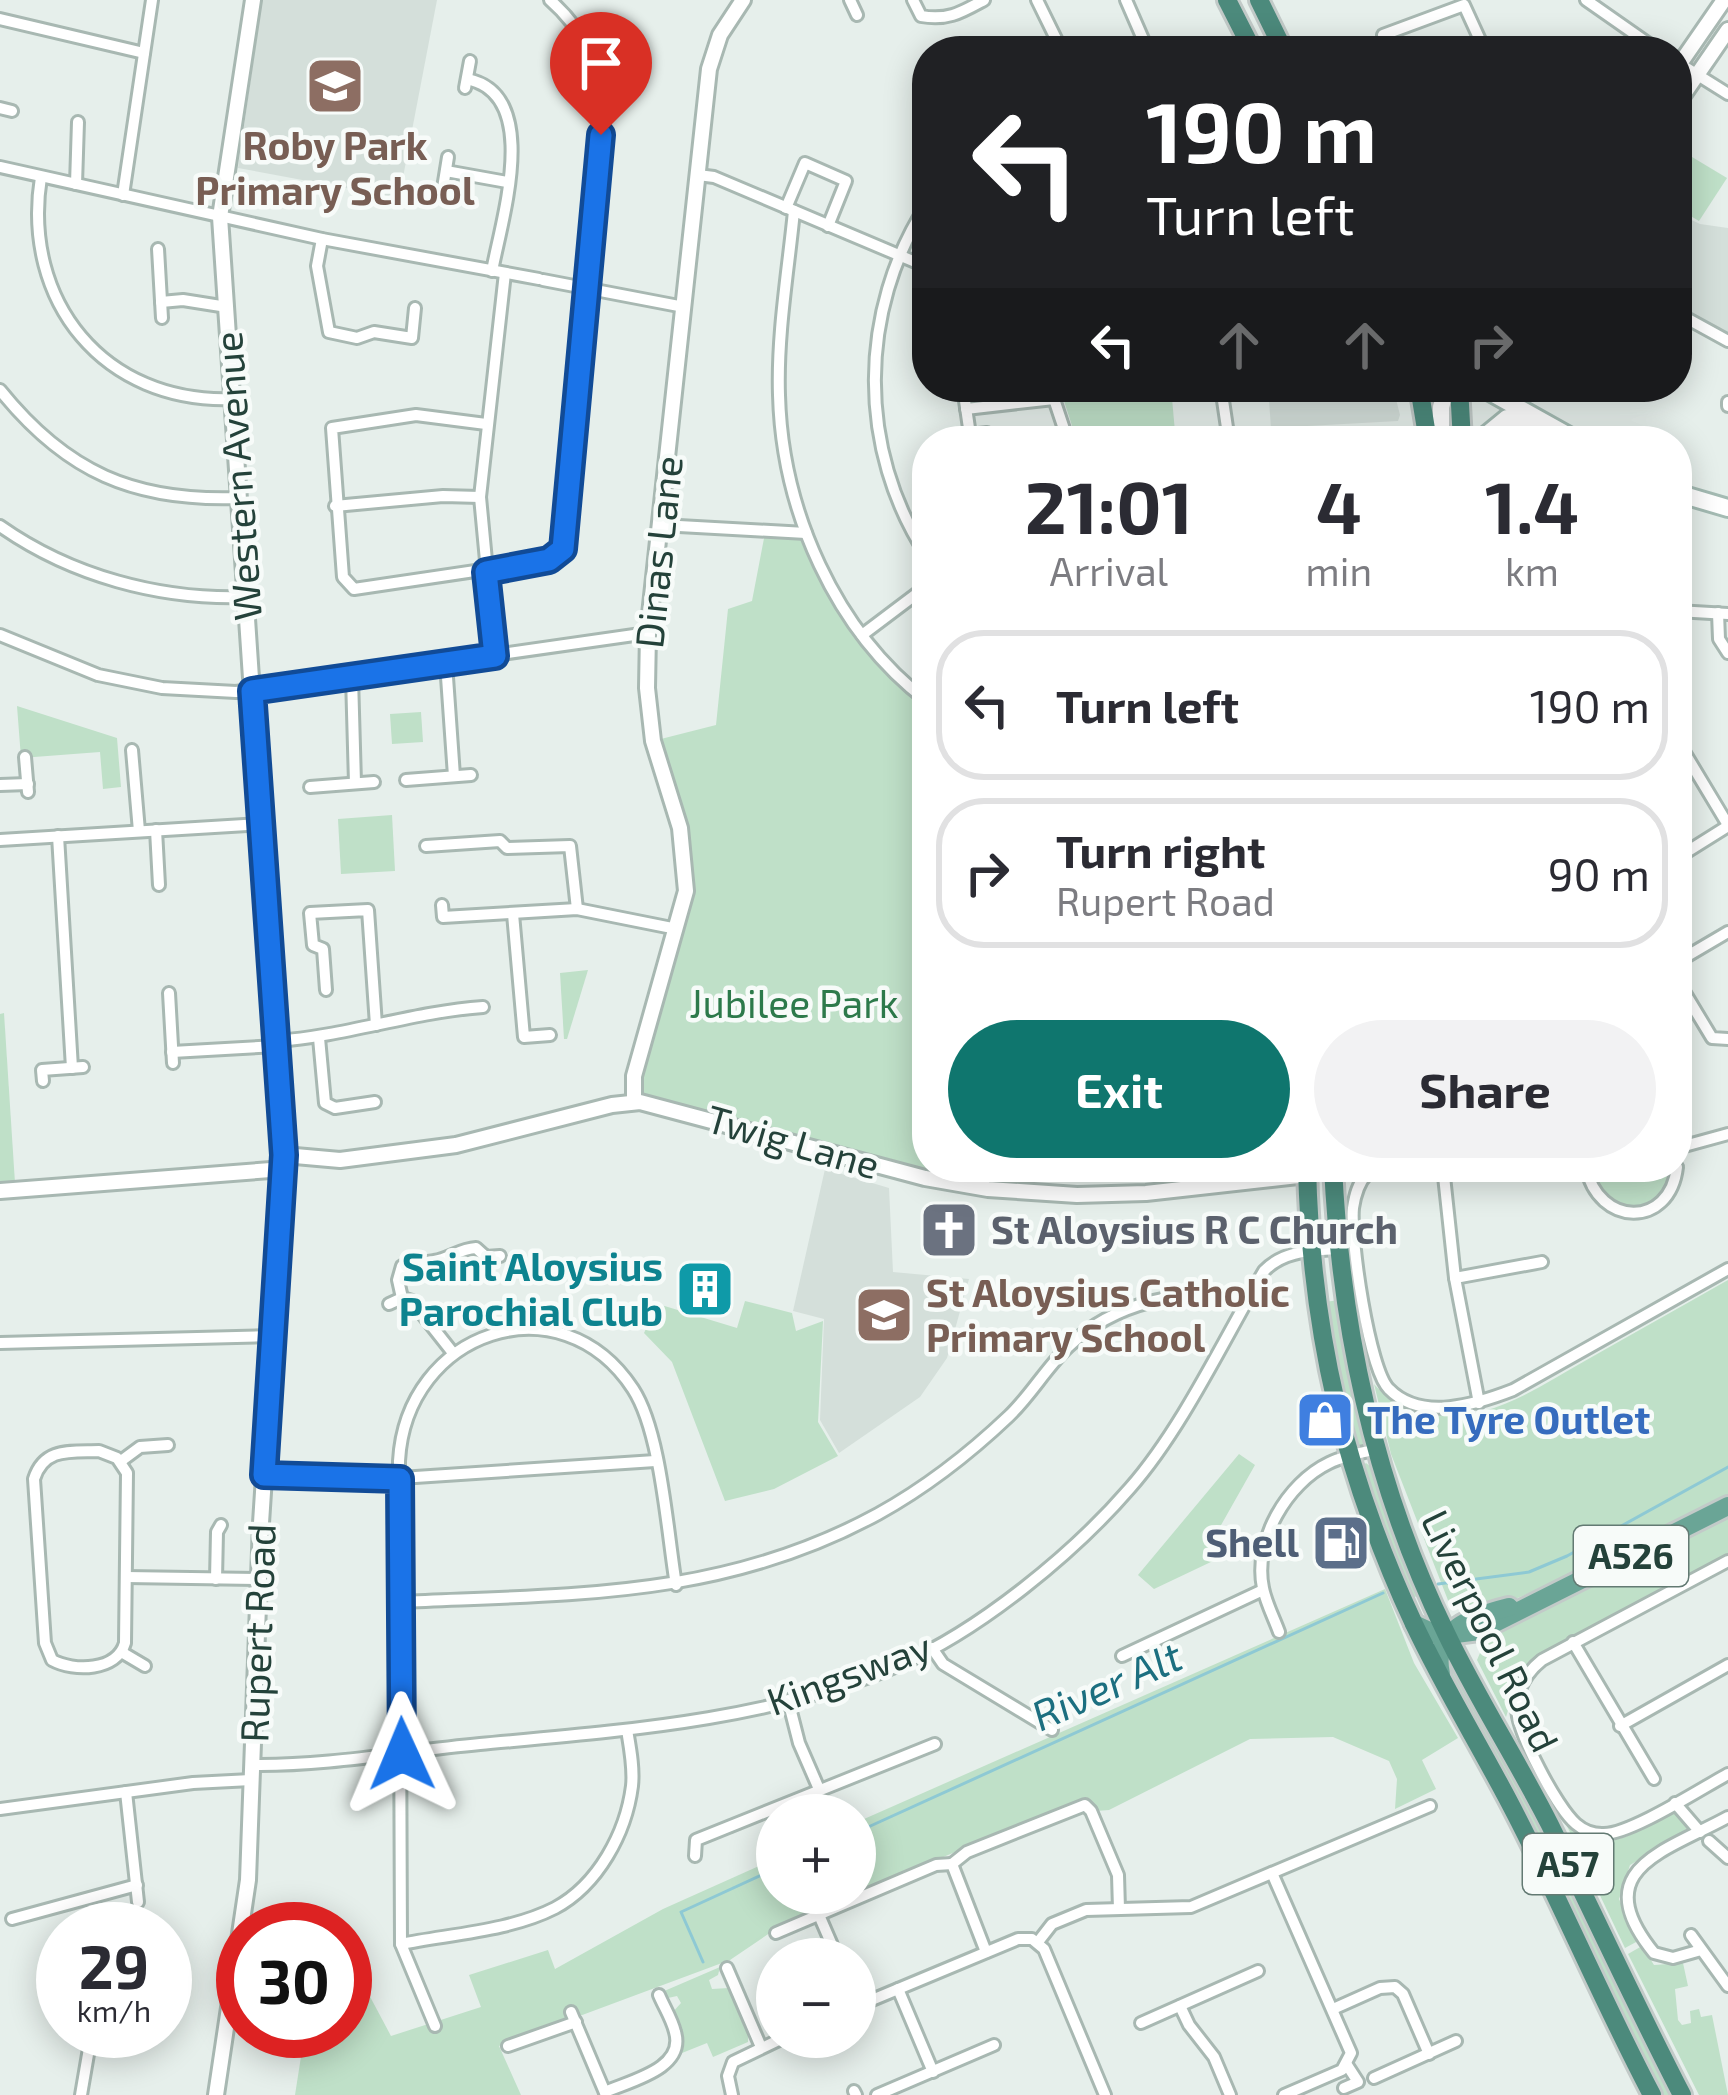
<!DOCTYPE html>
<meta charset="utf-8">
<style>
:root{--surface:#fff;--page:#f2f2f3;--text:#2b2b33;--muted:#7c7c81;--line:#e1e1e2;--accent:#0f766e}
body{margin:0;font-family:"Exo 2",sans-serif;background:var(--page);color:var(--text);height:100vh;display:flex;flex-direction:column;font-size:45px;white-space:nowrap}
*{box-sizing:border-box;margin:0}
p{font-size:39px;color:var(--muted)}
.icon{flex:none;width:66px;height:66px;fill:none;stroke:currentColor;stroke-width:2;stroke-linecap:round;stroke-linejoin:round}
.map{position:relative;flex:1;overflow:hidden}
.panel{position:absolute;left:912px;top:426px;width:780px;height:756px;display:flex;flex-direction:column;background:var(--surface);border-radius:48px;box-shadow:0 6px 30px #0003}
.panel>*{flex:none}
.guide{position:absolute;left:912px;top:36px;width:780px;height:366px;border-radius:48px;box-shadow:0 6px 30px #0003;background:#202124;color:#fff;overflow:hidden}
.buttons{position:absolute;left:756px;top:1794px;display:grid;gap:24px}
.buttons a{display:grid;place-items:center;width:120px;height:120px;border-radius:50%;background:var(--surface);box-shadow:0 6px 30px #0003;font-size:60px}
.speed{position:absolute;left:36px;top:1902px;display:flex;gap:24px;font-size:60px;font-weight:700;text-align:center}
.speed>*{display:grid;place-content:center;width:156px;height:156px;border-radius:50%;background:var(--surface);box-shadow:0 6px 30px #0003;line-height:1}
.speed small{font-size:30px;font-weight:400}
.speed .limit{border:18px solid #d22;background:#fff;color:#111}
.pin{position:absolute;display:grid;place-items:center;width:102px;height:102px;color:#fff;margin:-123px -51px;border-radius:50% 50% 50% 0;rotate:-45deg;box-shadow:0 0 12px #0007}
.pin .icon{rotate:45deg}
.me{position:absolute;width:132px;margin:-66px;rotate:359deg;stroke-linejoin:round;filter:drop-shadow(0 0 9px #0008)}
.turn{display:flex;align-items:center;gap:42px;height:252px;padding:0 36px;font-size:54px}
.turn .icon{width:156px;height:156px;stroke-width:2.5}
.turn b{display:block;font-size:84px;line-height:102px}
.lanes{display:flex;align-items:center;height:114px;padding:0 36px;background:#0003;justify-content:center;gap:60px;direction:ltr}
.lanes .off{opacity:.35}
.eta{display:flex;justify-content:space-evenly;align-items:center;height:204px;text-align:center}
.eta b{font-size:72px;font-weight:700;line-height:84px}
.cta{display:flex;gap:24px;margin-top:auto;padding:24px 36px}
.cta a{flex:1;height:138px;border-radius:72px;background:var(--accent);color:#fff;font-size:48px;font-weight:700;line-height:138px;text-align:center}
.cta a+a{background:var(--page);color:var(--text)}
ul{padding:0;list-style:none}
li{display:flex;align-items:center;gap:36px;height:150px;margin:0 24px 18px;padding:0 12px;border:6px solid var(--line);border-radius:48px}
li div{flex:1}
li b{display:block;font-size:45px}
li em{font-style:normal}
.map>svg:first-child{display:block}
.built{fill:#d4dfda}
.green{fill:#bfe0c8}
.lines{fill:none;stroke-linecap:round;stroke-linejoin:round}
.stream{stroke:#8ec9d4;stroke-width:3}
.minor-casing{stroke:#a8b8b2;stroke-width:16}
.tertiary-casing{stroke:#a8b8b2;stroke-width:20}
.secondary-casing{stroke:#a4bbb3;stroke-width:22}
.primary-casing{stroke:#c2cac8;stroke-width:24}
.trunk-casing{stroke:#c2cac8;stroke-width:24}
.minor{stroke:#fff;stroke-width:10}
.tertiary{stroke:#fff;stroke-width:14}
.secondary{stroke:#fff;stroke-width:16}
.primary{stroke:#6aa596;stroke-width:18}
.trunk{stroke:#4c8a7c;stroke-width:18}
.route-casing{stroke:#114b97;stroke-width:30}
.route{stroke:#1a73e8;stroke-width:21}
.labels{text-anchor:middle;stroke-width:9;stroke-linejoin:round;paint-order:stroke}
.shield{fill:#f7fbf9;stroke:#637a73;stroke-width:3}
.shield-label{font-size:36px;font-weight:bold;fill:#24423a}
.education-label{font-size:39px;font-weight:bold;fill:#785e54;stroke:#f7fbf9}
.street-label{font-size:39px;fill:#24423a;stroke:#f7fbf9}
.park-label{font-size:39px;fill:#2d7a4b;stroke:#f7fbf9}
.worship-label{font-size:39px;font-weight:bold;fill:#5b616d;stroke:#f7fbf9;text-anchor:start}
.culture-label{font-size:39px;font-weight:bold;fill:#0d838f;stroke:#f7fbf9;text-anchor:end}
.shop-label{font-size:39px;font-weight:bold;fill:#366cbe;stroke:#f7fbf9;text-anchor:start}
.service-label{font-size:39px;font-weight:bold;fill:#4e5e75;stroke:#f7fbf9;text-anchor:end}
.water-label{font-size:42px;font-style:italic;fill:#1c6f80;stroke:#f7fbf9}
</style>
<div class="map">
<svg width="1728" height="2095" viewBox="0 0 1728 2095">
<rect width="100%" height="100%" fill="#e6efeb"/>
<g class="built">
<path d="M262,0H437L399,198L238,168Z"/>
<path d="M1677,213L1700,224L1728,228V345L1677,318Z"/>
<path d="M1268,387H1393L1400,415L1398,421L1271,428Z"/>
<path d="M825,1169L889,1188L893,1272L969,1279L947,1358L920,1397L839,1453L820,1420L824,1319L793,1311Z"/>
</g>
<g class="green">
<path d="M1677,148L1727,178L1699,221L1677,208Z"/>
<path d="M1063,387H1171L1175,432L1160,441H1077L1063,398Z"/>
<path d="M765,533L809,541L843,612L927,701V1167H959V1184L634,1102L686,891V858L653,741L716,725L728,609L752,601Z"/>
<path d="M17,706L117,738L121,787L103,789L100,752L21,758Z"/>
<path d="M421,712L423,742L392,744L390,714Z"/>
<path d="M392,815L395,871L341,874L338,819Z"/>
<path d="M588,970L567,1039H564L560,973Z"/>
<path d="M4,1013L15,1183L0,1184V1014Z"/>
<path d="M1673,1167C1658,1223 1609,1220 1591,1168Z"/>
<path d="M1728,1280V1497L1635,1549L1496,1607L1451,1608L1391,1454L1374,1384C1400,1414 1446,1422 1484,1411C1519,1402 1552,1379 1583,1362C1631,1335 1680,1307 1728,1280Z"/>
<path d="M1339,1300L1364,1445L1363,1449L1356,1448L1325,1302Z"/>
<path d="M745,1301L792,1313L796,1331L823,1321L818,1422L838,1456L774,1489L725,1501L672,1362L644,1333L658,1304L737,1328Z"/>
<path d="M1239,1454L1255,1465L1216,1534L1213,1561L1154,1589L1138,1575Z"/>
<path d="M1366,1463L1372,1468L1390,1524L1425,1602L1420,1595L1412,1598L1361,1467Z"/>
<path d="M1728,1506V1553L1534,1664L1515,1687L1506,1717L1477,1660L1488,1634Z"/>
<path d="M1385,1589L1414,1663L1458,1738L1422,1760L1436,1789L1395,1809L1397,1779L1389,1761L1333,1737L1250,1739L1109,1810L1096,1811L1088,1801H1077L783,1924L730,1960L499,2046L521,2095H295L305,2031H345V1959H350L391,2036L481,2007L469,1975L548,1950L555,1969L663,1909L777,1858V1893H855V1823Z"/>
<path d="M1450,1659L1507,1759L1674,2095H1663L1529,1822L1448,1676L1444,1663Z"/>
<path d="M1669,1813L1675,1814L1690,1830L1630,1865L1619,1899L1638,1941L1625,1948L1567,1826C1607,1855 1632,1835 1669,1813Z"/>
<path d="M1642,1946L1654,1965L1683,1963L1688,1986L1675,1989L1678,2020L1682,2025L1691,2023L1690,2011L1699,2009L1701,2017L1712,2015L1728,2095H1699L1628,1954Z"/>
<path d="M720,1967L718,1975L709,1980L712,1989L728,1988L748,2034V2042L713,2057L707,2043L677,2055L672,2013L681,2003L677,1996L668,1998L662,1992Z"/>
</g>
<g class="lines">
<g class="stream">
<path d="M1438,1584L1529,1572L1567,1556L1728,1467"/>
<path d="M855,1833L1383,1593"/>
<path d="M703,1962L681,1912L777,1868"/>
</g>
<g class="minor-casing">
<g id="minor">
<path d="M850,0L857,15"/>
<path d="M913,0L921,16C948,21 962,12 984,0"/>
<path d="M1037,0L1062,51"/>
<path d="M1126,0L1146,46"/>
<path d="M1586,0L1659,51"/>
<path d="M0,19L144,53"/>
<path d="M1383,35L1464,5L1485,51"/>
<path d="M1133,51L1151,45L1168,51"/>
<path d="M1677,62L1728,94"/>
<path d="M467,79C542,94 502,218 492,271"/>
<path d="M465,88L470,61"/>
<path d="M0,108L12,111"/>
<path d="M0,167L322,239L539,279"/>
<path d="M446,171L507,182"/>
<path d="M698,175L714,177L927,267"/>
<path d="M41,177C21,301 104,404 233,399"/>
<path d="M76,184L78,122"/>
<path d="M443,188L448,157"/>
<path d="M123,195L152,0"/>
<path d="M927,204C858,311 857,449 927,556"/>
<path d="M786,208L805,163L846,181L828,226"/>
<path d="M794,211C788,272 777,334 779,395C782,510 835,631 927,701"/>
<path d="M322,239L317,266L329,332L357,338L374,332L412,338L415,308"/>
<path d="M158,249L162,318"/>
<path d="M543,280L684,307"/>
<path d="M161,302L183,300L227,307"/>
<path d="M1677,313L1728,341"/>
<path d="M963,387L970,435L987,433"/>
<path d="M1054,387V399L1068,441"/>
<path d="M1221,387L1229,441"/>
<path d="M0,390C66,472 134,502 240,498"/>
<path d="M1728,402V406"/>
<path d="M966,409L1054,399"/>
<path d="M486,424L416,415L332,428L343,577L354,589L549,560L558,555L564,545L603,107C600,64 582,28 550,0"/>
<path d="M1318,440V441"/>
<path d="M335,506L443,496L480,497"/>
<path d="M661,525L806,533"/>
<path d="M0,526C71,576 160,600 246,597"/>
<path d="M1677,611L1728,614"/>
<path d="M1718,613L1719,639L1728,653"/>
<path d="M0,635L98,675L162,688L236,692L648,633"/>
<path d="M862,635L927,586"/>
<path d="M495,656L480,497L505,273"/>
<path d="M446,663L454,776"/>
<path d="M352,677L355,783"/>
<path d="M1677,740L1728,825"/>
<path d="M132,750L139,831"/>
<path d="M25,757L28,792"/>
<path d="M406,780L471,775"/>
<path d="M0,785L28,784"/>
<path d="M310,787L374,782"/>
<path d="M156,830L159,885"/>
<path d="M58,836L72,1068"/>
<path d="M0,840L262,824"/>
<path d="M426,846L500,841L507,848L570,846L577,909"/>
<path d="M1677,858L1728,826"/>
<path d="M442,905L443,917L577,909L677,929"/>
<path d="M513,914L524,1037L550,1035"/>
<path d="M1677,962L1728,932"/>
<path d="M1677,980L1712,1038L1728,1039"/>
<path d="M326,990L323,949L313,945L310,913L368,910L376,1025"/>
<path d="M169,993L173,1063"/>
<path d="M319,1038L325,1103L335,1108L375,1102"/>
<path d="M276,1041C346,1036 413,1012 483,1007"/>
<path d="M172,1052L277,1046"/>
<path d="M43,1081L42,1070L83,1067"/>
<path d="M1677,1148L1728,1134"/>
<path d="M1443,1167L1455,1278L1479,1403"/>
<path d="M1457,1167L1367,1174C1358,1183 1355,1195 1353,1208C1350,1237 1369,1370 1389,1389C1421,1422 1477,1404 1513,1390L1728,1269"/>
<path d="M1586,1167C1598,1227 1670,1229 1677,1167"/>
<path d="M1197,1189V1167"/>
<path d="M1455,1278L1542,1262"/>
<path d="M402,1298L398,1280L402,1266C415,1260 421,1264 434,1261C449,1259 459,1249 476,1248L486,1257L500,1256"/>
<path d="M389,1304L402,1298L412,1301L453,1353"/>
<path d="M0,1343L273,1336"/>
<path d="M99,1451L117,1458L127,1473L125,1643C117,1671 74,1672 52,1660L45,1643L34,1479C44,1447 71,1452 99,1451Z"/>
<path d="M121,1461L140,1447L168,1445"/>
<path d="M264,1475L370,1480L655,1461"/>
<path d="M1728,1561L1542,1660C1527,1672 1517,1688 1517,1708C1517,1732 1557,1808 1576,1824C1583,1830 1592,1834 1602,1834C1628,1836 1702,1788 1728,1774"/>
<path d="M126,1577L259,1579"/>
<path d="M216,1579L217,1532L221,1525"/>
<path d="M400,1602C571,1594 722,1599 878,1514C925,1488 970,1453 1009,1416C1031,1395 1046,1368 1068,1347C1113,1303 1185,1285 1246,1302"/>
<path d="M1279,1632C1274,1618 1266,1603 1263,1588C1253,1541 1287,1483 1329,1463C1343,1456 1359,1453 1374,1450"/>
<path d="M1573,1642L1654,1779"/>
<path d="M932,1648L943,1664L1052,1730"/>
<path d="M123,1653L145,1666"/>
<path d="M1122,1656L1263,1590"/>
<path d="M788,1700L799,1743L819,1789"/>
<path d="M1620,1726L1728,1665"/>
<path d="M253,1765C330,1766 404,1751 480,1744C620,1731 768,1721 900,1665C980,1630 1073,1554 1130,1488C1182,1429 1224,1339 1264,1271C1284,1250 1311,1251 1339,1249"/>
<path d="M126,1792L138,1902"/>
<path d="M1675,1803L1700,1832"/>
<path d="M0,1809L193,1783L251,1780"/>
<path d="M1709,1841L1728,1858"/>
<path d="M695,1856L696,1840L935,1744"/>
<path d="M952,1864L967,1852L1085,1805L1091,1811L1118,1875L1119,1909"/>
<path d="M952,1864L986,1952"/>
<path d="M1272,1873L1351,2053L1342,2070L1284,2095"/>
<path d="M819,1915L838,1959"/>
<path d="M12,1919L137,1885"/>
<path d="M776,1933L936,1865L952,1864"/>
<path d="M1691,1935L1728,1986"/>
<path d="M1038,1942L1052,1924L1086,1910L1191,1907L1430,1806"/>
<path d="M401,1944C451,1934 510,1931 555,1908C598,1885 626,1833 632,1786C634,1768 630,1748 627,1730"/>
<path d="M1701,1950L1673,1958L1654,1953C1586,1869 1664,1852 1728,1817"/>
<path d="M727,1968L761,2047"/>
<path d="M898,1989L933,2072"/>
<path d="M1180,2006L1189,2025L1214,2057L1230,2095"/>
<path d="M855,2007L1018,1939H1032L1044,1949L1105,2095"/>
<path d="M1333,2009L1380,1988L1395,1987L1403,1994L1429,2054"/>
<path d="M571,2012L606,2095"/>
<path d="M1141,2023L1258,1971"/>
<path d="M435,2026L401,1944L399,1461C406,1332 560,1278 633,1389C661,1432 667,1531 676,1585"/>
<path d="M508,2046L576,2022"/>
<path d="M1374,2078L1456,2041"/>
<path d="M1344,2088L1358,2082L1347,2065"/>
<path d="M854,2091L856,2095"/>
<path d="M605,2092C629,2081 686,2069 675,2032C672,2019 664,2007 659,1995"/>
<path d="M81,2095L92,2031"/>
<path d="M732,2095L728,2076L733,2062L785,2037"/>
<path d="M877,2095L994,2045"/>
</g>
</g>
<g class="tertiary-casing">
<g id="tertiary">
<path d="M1677,68L1724,0"/>
<path d="M1677,104L1728,30"/>
<path d="M1507,387L1509,392"/>
<path d="M634,1102V1076L686,891L680,828L653,741L647,688L648,633L709,69L720,35L743,0"/>
<path d="M284,1155L340,1160L456,1145L612,1105L640,1102L925,1178L988,1189L1077,1195L1146,1193L1307,1175"/>
<path d="M0,1191L284,1169"/>
<path d="M216,2095L248,1880L261,1523L284,1169L220,217L253,0"/>
</g>
</g>
<g class="secondary-casing">
<g id="secondary">
<path d="M1481,387L1578,441"/>
<path d="M1441,441V407L1447,387"/>
<path d="M1479,441L1507,418L1536,420"/>
<path d="M1677,493L1728,508"/>
</g>
</g>
<g class="primary-casing">
<g id="primary">
<path d="M1414,1624L1440,1636L1479,1631L1728,1506"/>
<path d="M1441,1674C1431,1629 1473,1616 1509,1607"/>
</g>
</g>
<g class="trunk-casing">
<g id="trunk">
<path d="M1227,0L1253,51"/>
<path d="M1259,0L1284,51"/>
<path d="M1419,387L1428,441"/>
<path d="M1459,387L1462,441"/>
<path d="M1307,1167C1311,1332 1344,1474 1414,1624C1445,1690 1484,1752 1517,1817C1564,1909 1604,2004 1652,2095"/>
<path d="M1333,1167C1341,1330 1374,1486 1446,1633C1477,1698 1517,1760 1550,1825C1594,1915 1636,2006 1682,2095"/>
</g>
</g>
<use href="#minor" class="minor"/>
<use href="#tertiary" class="tertiary"/>
<use href="#secondary" class="secondary"/>
<use href="#primary" class="primary"/>
<use href="#trunk" class="trunk"/>
</g>
<g class="lines">
<g class="route-casing">
<path id="route" d="M402,1754L400,1479L264,1475L284,1155L252,691L495,656L486,572L549,560L563,549L601,135"/>
</g>
<use href="#route" class="route"/>
</g>
<defs>
<g id="school-square" transform="scale(3)"><rect x="-9" y="-9" width="18" height="18" rx="4" fill="#8d6e63" stroke="#f7fbf9"/><path d="M0-5L7-2L0 1L-7-2ZM-4 1L0 2.5L4 1V4Q0 6-4 4Z" fill="#fff"/></g>
<g id="church-square" transform="scale(3)"><rect x="-9" y="-9" width="18" height="18" rx="4" fill="#6b7280" stroke="#f7fbf9"/><path d="M-1.2-6h2.4v3.5h3.3v2.4h-3.3V6h-2.4V-.1h-3.3v-2.4h3.3Z" fill="#fff"/></g>
<g id="building-square" transform="scale(3)"><rect x="-9" y="-9" width="18" height="18" rx="4" fill="#0f9aa8" stroke="#f7fbf9"/><path d="M-4-6H4V6H1V3H-1V6H-4ZM-2.5-4.3h1.7v1.8h-1.7ZM.8-4.3h1.7v1.8H.8ZM-2.5-1h1.7V.8h-1.7ZM.8-1h1.7V.8H.8Z" fill="#fff"/></g>
<g id="shop-square" transform="scale(3)"><rect x="-9" y="-9" width="18" height="18" rx="4" fill="#3f7fe0" stroke="#f7fbf9"/><path d="M-5-2.5h2.3a2.7 3.5 0 0 1 5.4 0H5L5.5 6h-11ZM-1.5-2.5h3a1.5 2.3 0 0 0-3 0Z" fill="#fff"/></g>
<g id="fuel-square" transform="scale(3)"><rect x="-9" y="-9" width="18" height="18" rx="4" fill="#5c6f8a" stroke="#f7fbf9"/><path d="M-5.5-6h7V0h2V4h1.3V-2.5L3-4.5l.8-.8L6-3V5H2.5V1h-1V6h-7ZM-4.2-4.7v3.2H.2V-4.7Z" fill="#fff"/></g>
</defs>
<g fill-rule="evenodd">
<use href="#school-square" x="335" y="86"/>
<use href="#church-square" x="949" y="1230"/>
<use href="#building-square" x="705" y="1289"/>
<use href="#school-square" x="884" y="1315"/>
<use href="#shop-square" x="1325" y="1420"/>
<use href="#fuel-square" x="1341" y="1543"/>
</g>
<g class="labels">
<g class="shield">
<rect x="1574" y="1526" width="114" height="60" rx="9"/>
<rect x="1523" y="1834" width="90" height="60" rx="9"/>
</g>
<g class="shield-label">
<text x="1631" y="1569">A526</text>
<text x="1568" y="1877">A57</text>
</g>
<g class="education-label">
<text x="335" y="160">Roby Park<tspan x="335" dy="45">Primary School</tspan></text>
<text x="926" y="1307" text-anchor="start">St Aloysius Catholic<tspan x="926" dy="45">Primary School</tspan></text>
</g>
<g class="street-label">
<text transform="translate(238 476) rotate(-94)" y="14">Western Avenue</text>
<text transform="translate(659 552) rotate(-84)" y="14">Dinas Lane</text>
<text transform="translate(793 1142) rotate(16)" y="14">Twig Lane</text>
<text transform="translate(1490 1631) rotate(64)" y="14">Liverpool Road</text>
<text transform="translate(258 1633) rotate(-88)" y="14">Rupert Road</text>
<text transform="translate(849 1674) rotate(-20)" y="14">Kingsway</text>
</g>
<g class="park-label">
<text x="794" y="1018">Jubilee Park</text>
</g>
<g class="worship-label">
<text x="991" y="1244">St Aloysius R C Church</text>
</g>
<g class="culture-label">
<text x="663" y="1281">Saint Aloysius<tspan x="663" dy="45">Parochial Club</tspan></text>
</g>
<g class="shop-label">
<text x="1367" y="1434">The Tyre Outlet</text>
</g>
<g class="service-label">
<text x="1299" y="1557">Shell</text>
</g>
<g class="water-label">
<text transform="translate(1107 1686) rotate(-24)" y="15">River Alt</text>
</g>
</g>
</svg>
<div class="buttons">
<a>+</a>
<a>−</a>
</div>
<div class="speed"><div>29<small>km/h</small></div><div class="limit">30</div></div>
<div class="pin" style="left:601px;top:135px;background:#d93025"><svg class="icon" aria-label="arrive" viewBox="0 0 24 24"><path d="M6 21V4h12l-3 4 3 4H6"/></svg></div>
<svg class="me" style="left:402px;top:1754px" viewBox="-20 -20 40 40"><path d="M0-17L14 15 0 8-14 15z" fill="#1a73e8" stroke="#fff" stroke-width="4"/></svg>
<div class="guide">
<div class="turn"><svg class="icon" aria-label="left" viewBox="0 0 24 24"><path d="M17 20v-9H6M10 6l-5 5 5 5"/></svg><div><b>190 m</b>Turn left</div></div>
<div class="lanes"><svg class="icon" aria-label="left" viewBox="0 0 24 24"><path d="M17 20v-9H6M10 6l-5 5 5 5"/></svg><svg class="icon off" aria-label="ahead" viewBox="0 0 24 24"><path d="M12 20V5M6 11l6-6 6 6"/></svg><svg class="icon off" aria-label="ahead" viewBox="0 0 24 24"><path d="M12 20V5M6 11l6-6 6 6"/></svg><svg class="icon off" aria-label="right" viewBox="0 0 24 24"><path d="M7 20v-9h11M14 6l5 5-5 5"/></svg></div>
</div>
<section class="panel">
<div class="eta">
<div><b>21:01</b><p>Arrival</p></div>
<div><b>4</b><p>min</p></div>
<div><b>1.4</b><p>km</p></div>
</div>
<ul>
<li><svg class="icon" aria-label="left" viewBox="0 0 24 24"><path d="M17 20v-9H6M10 6l-5 5 5 5"/></svg><div><b>Turn left</b></div><em>190 m</em></li>
<li><svg class="icon" aria-label="right" viewBox="0 0 24 24"><path d="M7 20v-9h11M14 6l5 5-5 5"/></svg><div><b>Turn right</b><p>Rupert Road</p></div><em>90 m</em></li>
</ul>
<div class="cta"><a>Exit</a><a>Share</a></div>
</section>
</div>
